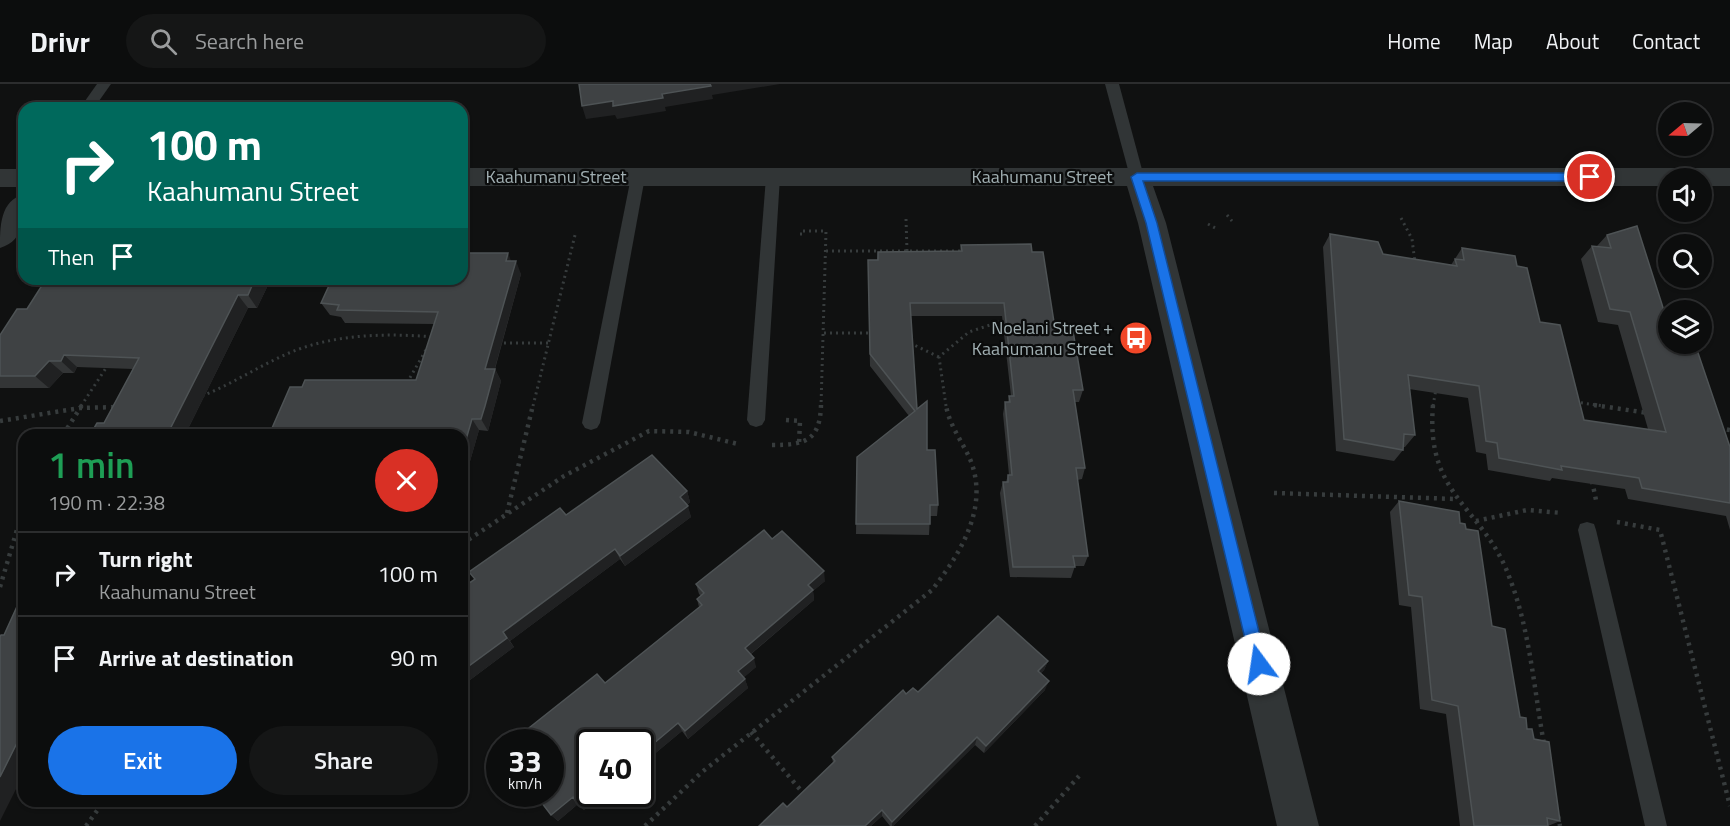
<!DOCTYPE html>
<meta charset="utf-8">
<style>
:root{--surface:#0c0d0d;--page:#151616;--text:#f1f3f6;--muted:#9a9c9d;--line:#2c2d2e;--accent:#1a73e8}
body{margin:0;font-family:"Titillium Web",sans-serif;background:var(--page);color:var(--text);height:100vh;display:flex;flex-direction:column;font-size:22px;white-space:nowrap}
*{box-sizing:border-box;margin:0}
p{font-size:20px;color:var(--muted)}
.icon{flex:none;width:33px;height:33px;fill:none;stroke:currentColor;stroke-width:2;stroke-linecap:round;stroke-linejoin:round}
.map{position:relative;flex:1;overflow:hidden}
.panel{position:absolute;left:18px;top:345px;width:450px;height:378px;display:flex;flex-direction:column;background:var(--surface);border-radius:18px;box-shadow:0 2px 4px #0004,0 0 0 2px var(--line)}
.panel>*{flex:none}
.hud{position:absolute;left:18px;top:18px;width:450px;height:183px;border-radius:18px;box-shadow:0 2px 4px #0004,0 0 0 2px var(--line);background:#00695c;color:#fff;overflow:hidden}
.needle{width:39px;rotate:251deg}
.buttons{position:absolute;left:1658px;top:18px;display:grid;gap:12px}
.buttons a{display:grid;place-items:center;width:54px;height:54px;border-radius:50%;background:var(--surface);box-shadow:0 2px 4px #0004,0 0 0 2px var(--line);font-size:30px}
.speed{position:absolute;left:486px;top:645px;display:flex;gap:12px;font-size:30px;font-weight:700;text-align:center}
.speed>*{display:grid;place-content:center;width:78px;height:78px;border-radius:50%;background:var(--surface);box-shadow:0 2px 4px #0004,0 0 0 2px var(--line);line-height:1}
.speed small{font-size:15px;font-weight:400}
.speed .limit{border:3px solid #111;border-radius:9px;background:#fff;color:#111}
.pin{position:absolute;display:grid;place-items:center;width:51px;height:51px;color:#fff;margin:-26px;border:3px solid #fff;border-radius:50%;box-shadow:0 2px 6px #0007}
.me{position:absolute;width:66px;margin:-33px;rotate:346deg;stroke-linejoin:round;filter:drop-shadow(0 0 4px #0008)}
.turn{display:flex;align-items:center;gap:21px;height:126px;padding:0 30px;font-size:27px}
.turn .icon{width:78px;height:78px;stroke-width:2.5}
.turn b{display:block;font-size:42px;line-height:51px}
.then{display:flex;align-items:center;height:57px;padding:0 30px;background:#0003;gap:12px;font-size:22px}
.round{display:grid;place-items:center;flex:none;width:63px;height:63px;border-radius:32px;background:var(--page)}
.summary{display:flex;align-items:center;justify-content:space-between;height:102px;padding:0 30px}
h1{font-size:36px;font-weight:600;line-height:45px;color:#1e9e55}
.primary-button{display:flex;gap:12px;margin-top:auto;padding:12px 30px}
.primary-button a{flex:1;height:69px;border-radius:36px;background:var(--accent);color:#fff;font-size:24px;font-weight:600;line-height:69px;text-align:center}
.primary-button a+a{background:var(--page);color:var(--text)}
ul{padding:0;list-style:none}
li{display:flex;align-items:center;gap:18px;height:84px;padding:0 30px;border-top:2px solid var(--line)}
li div{flex:1}
li b{display:block;font-size:22px}
li em{font-style:normal}
header{display:flex;align-items:center;gap:36px;box-sizing:border-box;height:84px;padding:0 30px;background:var(--surface);border-bottom:2px solid var(--line)}
header strong{font-size:28px}
nav{display:flex;gap:33px;margin-inline-start:auto;font-size:21px}
.search{width:420px;height:54px;background:var(--page);display:flex;align-items:center;gap:15px;box-sizing:border-box;padding:0 21px;border-radius:33px;color:var(--muted);font-size:22px}
.map>svg:first-child{display:block}
.lines{fill:none;stroke-linecap:round;stroke-linejoin:round}
.path-far1{stroke:#373c3d;stroke-width:3;stroke-dasharray:2 4;stroke-linecap:butt}
.path{stroke:#373c3d;stroke-width:4.5;stroke-dasharray:3 5;stroke-linecap:butt}
.service{fill:#313536;fill-rule:evenodd}
.tertiary{fill:#313536;fill-rule:evenodd}
.wall{fill:#333536}
.shaded-wall{fill:#202122}
.building{fill:#3f4244;stroke:#4e5355;stroke-width:1.5}
.route{fill:#1a73e8;stroke:#114b97;stroke-width:1.5}
.labels{text-anchor:middle;stroke-width:4.5;stroke-linejoin:round;paint-order:stroke}
.street-label{font-size:18px;fill:#a1afb2;stroke:#0b0c0c}
.poi-label{font-size:18px;fill:#a1afb2;stroke:#0b0c0c;text-anchor:end}
</style>
<header>
<strong>Drivr</strong>
<div class="search"><svg class="icon" aria-label="search" viewBox="0 0 24 24"><circle cx="10" cy="10" r="6"/><path d="M15 15l6 6"/></svg>Search here</div>
<nav><a>Home</a><a>Map</a><a>About</a><a>Contact</a></nav>
</header>
<div class="map">
<svg width="1730" height="742" viewBox="0 0 1730 742">
<rect width="100%" height="100%" fill="#101111"/>
<g class="lines">
<g class="path-far1">
<path d="M1227,131L1232,137"/>
<path d="M1401,134L1412,155L1415,179"/>
<path d="M906,135L907,167"/>
<path d="M1208,140L1217,145"/>
<path d="M800,150H803V147H826L821,322"/>
<path d="M826,167H963"/>
<path d="M824,249H874"/>
<path d="M498,259H548"/>
<path d="M910,259L939,273"/>
<path d="M407,299L427,264"/>
<path d="M202,312C232,300 259,282 289,269C334,250 386,249 434,253"/>
<path d="M1575,318L1604,322"/>
<path d="M81,322L108,281"/>
<path d="M533,322L575,151"/>
<path d="M946,322L939,273L969,248L1005,236"/>
<path d="M1433,322L1436,305"/>
</g>
<g class="path">
<path d="M1433,321C1425,414 1484,422 1510,495C1530,547 1534,605 1544,660"/>
<path d="M1594,321L1648,329"/>
<path d="M786,336L800,337L799,360"/>
<path d="M0,337L80,324L118,323"/>
<path d="M1719,344L1730,346"/>
<path d="M63,351L82,321"/>
<path d="M772,361C805,361 820,357 821,321"/>
<path d="M1592,397L1596,416"/>
<path d="M1274,409L1456,415"/>
<path d="M507,429L533,321"/>
<path d="M1476,437L1527,426L1562,429"/>
<path d="M1617,438L1660,446L1730,722"/>
<path d="M462,460L564,392L649,347L689,348L738,360"/>
<path d="M0,503L24,422"/>
<path d="M751,648L804,710"/>
<path d="M1558,732L1560,742"/>
<path d="M86,742L104,717"/>
<path d="M645,742L702,688L932,506C960,470 990,423 970,375C962,357 949,341 946,321"/>
<path d="M1035,742L1079,692"/>
</g>
<g class="service">
<path d="M97,0H111L94,24H80Z"/>
<path d="M1105,0H1119L1144,93L1142,96H1132L1130,93Z"/>
<path d="M638,88L645,93L600,339L597,344L591,346L585,344L582,339L631,93Z"/>
<path d="M773,88L780,93L765,336L762,341L756,343L750,341L747,336L766,93Z"/>
<path d="M1587,438L1594,440L1596,446L1667,742H1645L1578,446L1580,440Z"/>
</g>
<g class="tertiary">
<path d="M462,84H1730V102H1701V94H1668V102H1153L1166,139L1319,742H1277L1138,139L1127,102H462Z"/>
<rect x="0" y="85" width="24" height="18"/>
<path d="M24,110C24,132 26,156 0,164C0,142 0,117 24,110Z"/>
</g>
</g>
<g class="wall">
<path d="M1330,150L1383,170L1451,181L1462,164L1517,182L1540,238L1584,336L1648,345L1618,241L1598,238L1581,175L1592,162H1597L1607,151L1666,233L1730,363V446L1726,432L1628,415L1625,405L1552,394L1550,397L1488,386L1486,370L1476,368L1468,314L1409,305L1415,351L1405,363H1403V366L1394,377L1336,367L1323,163Z"/>
<path d="M961,161L1032,168L1054,238L1062,247L1083,306L1079,318H1075L1085,384L1082,395L1077,396L1088,472L1084,482H1075L1071,494L1010,493L1000,409L1003,398H1006L1008,391H1009L1003,330L1005,318H1008L1009,312H1011L1002,232H911L917,325L927,366L938,421L937,432H930L929,451L856,450L857,373L909,332L870,282L868,189L877,176L878,168L960,167Z"/>
<path d="M511,177L521,190L495,285L501,297L488,347L479,346L462,405V351L302,303L416,296L434,240L345,239L341,233L330,231L321,219Z"/>
<path d="M271,195L257,224H248L185,351H90L104,339L133,285L77,283L74,289H63L49,304H0V251L27,225Z"/>
<path d="M687,407L690,418L687,421L691,433L625,482L620,475L510,557L514,563L462,602V504L566,431Z"/>
<path d="M1399,417L1460,439L1520,633L1534,655L1560,737L1548,742H1460L1446,630L1420,625L1411,523L1399,521L1390,428Z"/>
<path d="M772,455L825,497L813,507L814,516L750,571L756,583L744,593L748,604L688,655L682,647L640,682V658L584,726L578,720L558,737L551,731L699,523L697,515L701,512L699,510L696,500Z"/>
<path d="M1048,577L1044,586L1041,589L1045,606L984,669L975,661L893,742H890L882,732L871,742H759L787,723L833,679L832,673L906,610L918,608Z"/>
</g>
<g class="shaded-wall">
<path d="M710,0H780L712,11L713,15L665,23L666,27L617,35L615,31L586,35L582,22L662,10Z"/>
<path d="M508,169L513,182L506,177Z"/>
<path d="M516,177L521,190L491,298L485,285Z"/>
<path d="M255,195H271L257,224L248,211Z"/>
<path d="M238,211L248,224L185,351H167Z"/>
<path d="M64,271L77,283L74,289L61,277Z"/>
<path d="M49,277L63,289L49,304L35,292Z"/>
<path d="M495,285L501,297L488,347L481,335Z"/>
<path d="M472,335L479,346L462,405V369Z"/>
<path d="M687,407L690,418L683,424L680,413Z"/>
<path d="M688,422L691,433L625,482L620,472Z"/>
<path d="M615,465L620,475L510,557L503,548Z"/>
<path d="M824,487L825,497L813,507L814,516L747,573L745,564L808,501Z"/>
<path d="M507,554L514,563L462,602V587Z"/>
<path d="M754,574L756,583L741,596L738,587Z"/>
<path d="M1048,577L1044,586L1035,595L1038,587Z"/>
<path d="M745,595L748,604L688,655L685,647Z"/>
<path d="M1049,597L1045,606L984,669L986,662Z"/>
<path d="M678,639L682,647L640,682V671Z"/>
<path d="M977,653L975,661L893,742H892V738Z"/>
<path d="M19,655L24,658V689L0,737V693Z"/>
<path d="M590,710H603L584,726L578,720L558,737L551,731L573,713Z"/>
<path d="M882,726V732L871,742H865Z"/>
</g>
<g class="building">
<path d="M579,0H710L711,2L662,10L663,14L613,22V17L582,22Z"/>
<path d="M1637,142L1666,233H1668V260H1695L1730,363V419L1642,404L1639,394L1561,382L1562,386L1499,374L1497,359L1486,357L1479,302L1408,291L1415,351L1404,350L1403,366L1344,355L1330,150L1378,158L1383,170L1457,182L1455,175L1464,176L1462,164L1515,172L1517,182L1527,184L1540,238L1560,241L1584,336L1666,348L1630,228L1610,225L1592,162L1611,164L1607,151Z"/>
<path d="M1031,160L1032,168H1043L1054,238H1061L1062,247H1073L1083,306H1073L1085,384H1076L1088,472H1073L1075,483H1013L1003,398H1008V391H1012L1005,318H1010L1009,312H1014L1004,219H910L917,325L927,317V366H935L938,421H930V440H856L857,373L915,327L870,270L868,176H878V168L962,167L961,161Z"/>
<path d="M462,169H508L506,177H516L485,285H495L485,322L481,335H472L462,369V351H269L290,303H302L305,296H416L438,228L337,226L339,221L321,219L332,195H462Z"/>
<path d="M46,195H255L248,211H238L167,351H90L97,339H104L139,274L64,271L61,277H49L35,292H0V251L17,225H27Z"/>
<path d="M652,371L687,407L680,413L688,422L620,472L615,465L503,548L507,554L462,587V504L475,495L469,488L560,424L566,431Z"/>
<path d="M1399,417L1459,428L1460,439L1465,440L1466,445L1478,447L1492,542L1505,545L1520,633L1526,634L1527,645H1532L1534,655L1549,658L1560,737L1547,734L1548,742H1474L1458,622L1432,616L1422,513L1409,511Z"/>
<path d="M764,446L772,455L782,447L824,487L808,501L813,506L745,564L754,574L738,587L745,595L685,647L678,639L640,671V658H590V709L577,719L573,713L551,731L535,710H550V658H518L515,655L597,590L605,599L702,521L697,515L704,509L696,500Z"/>
<path d="M24,507V655H19L0,693V553L1,551H4Z"/>
<path d="M998,532L1048,577L1038,587L1049,597L986,662L977,653L892,738L882,726L865,742H759L783,719L787,723L835,677L832,673L903,606L906,610L913,604L918,608Z"/>
</g>
<path class="route" d="M1137,89H1590L1595,93L1590,97H1143L1157,139L1267,580L1264,585L1259,587L1253,585L1251,580L1146,139L1131,93Z"/>
<defs>
<g id="bus-disc" transform="scale(1.725)"><circle r="9.5" fill="#f14728" stroke="#0b0c0c"/><path d="M-5-6H5V4H4V6H2V4H-2V6H-4V4H-5ZM-3.5-4V0h7V-4ZM-3.5 1.2v1.5H-2V1.2ZM2 1.2v1.5H3.5V1.2Z" fill="#fff"/></g>
</defs>
<g fill-rule="evenodd">
<use href="#bus-disc" x="1136" y="254"/>
</g>
<g class="labels">
<g class="street-label">
<text x="556" y="99">Kaahumanu Street</text>
<text x="1042" y="99">Kaahumanu Street</text>
</g>
<g class="poi-label">
<text x="1113" y="250">Noelani Street +<tspan x="1113" dy="21">Kaahumanu Street</tspan></text>
</g>
</g>
</svg>
<div class="buttons">
<a><svg class="needle" viewBox="-14 -14 28 28"><path d="M0-13l5 13h-10z" fill="#e53935"/><path d="M0 13l5-13h-10z" fill="#9a9c9d"/></svg></a>
<a><svg class="icon" aria-label="sound" viewBox="0 0 24 24"><path d="M4 9h4l5-4v14l-5-4H4zM17 9q2 3 0 6"/></svg></a>
<a><svg class="icon" aria-label="search" viewBox="0 0 24 24"><circle cx="10" cy="10" r="6"/><path d="M15 15l6 6"/></svg></a>
<a><svg class="icon" aria-label="layers" viewBox="0 0 24 24"><path d="M12 4l9 5-9 5-9-5zM3 14l9 5 9-5"/></svg></a>
</div>
<div class="speed"><div>33<small>km/h</small></div><div class="limit">40</div></div>
<div class="pin" style="left:1590px;top:93px;background:#d93025"><svg class="icon" aria-label="arrive" viewBox="0 0 24 24"><path d="M6 21V4h12l-3 4 3 4H6"/></svg></div>
<svg class="me" style="left:1259px;top:580px" viewBox="-20 -20 40 40"><circle r="19" fill="#fff"/><path d="M0-13L10 11 0 6-10 11z" fill="#1a73e8"/></svg>
<div class="hud">
<div class="turn"><svg class="icon" aria-label="right" viewBox="0 0 24 24"><path d="M7 20v-9h11M14 6l5 5-5 5"/></svg><div><b>100 m</b>Kaahumanu Street</div></div>
<div class="then">Then<svg class="icon" aria-label="arrive" viewBox="0 0 24 24"><path d="M6 21V4h12l-3 4 3 4H6"/></svg></div>
</div>
<section class="panel">
<div class="summary"><div><h1>1 min</h1><p>190 m · 22:38</p></div><a class="round" style="background:#d93025;color:#fff"><svg class="icon" aria-label="close" viewBox="0 0 24 24"><path d="M6 6l12 12M18 6L6 18"/></svg></a></div>
<ul>
<li><svg class="icon" aria-label="right" viewBox="0 0 24 24"><path d="M7 20v-9h11M14 6l5 5-5 5"/></svg><div><b>Turn right</b><p>Kaahumanu Street</p></div><em>100 m</em></li>
<li><svg class="icon" aria-label="arrive" viewBox="0 0 24 24"><path d="M6 21V4h12l-3 4 3 4H6"/></svg><div><b>Arrive at destination</b></div><em>90 m</em></li>
</ul>
<div class="primary-button"><a>Exit</a><a>Share</a></div>
</section>
</div>
